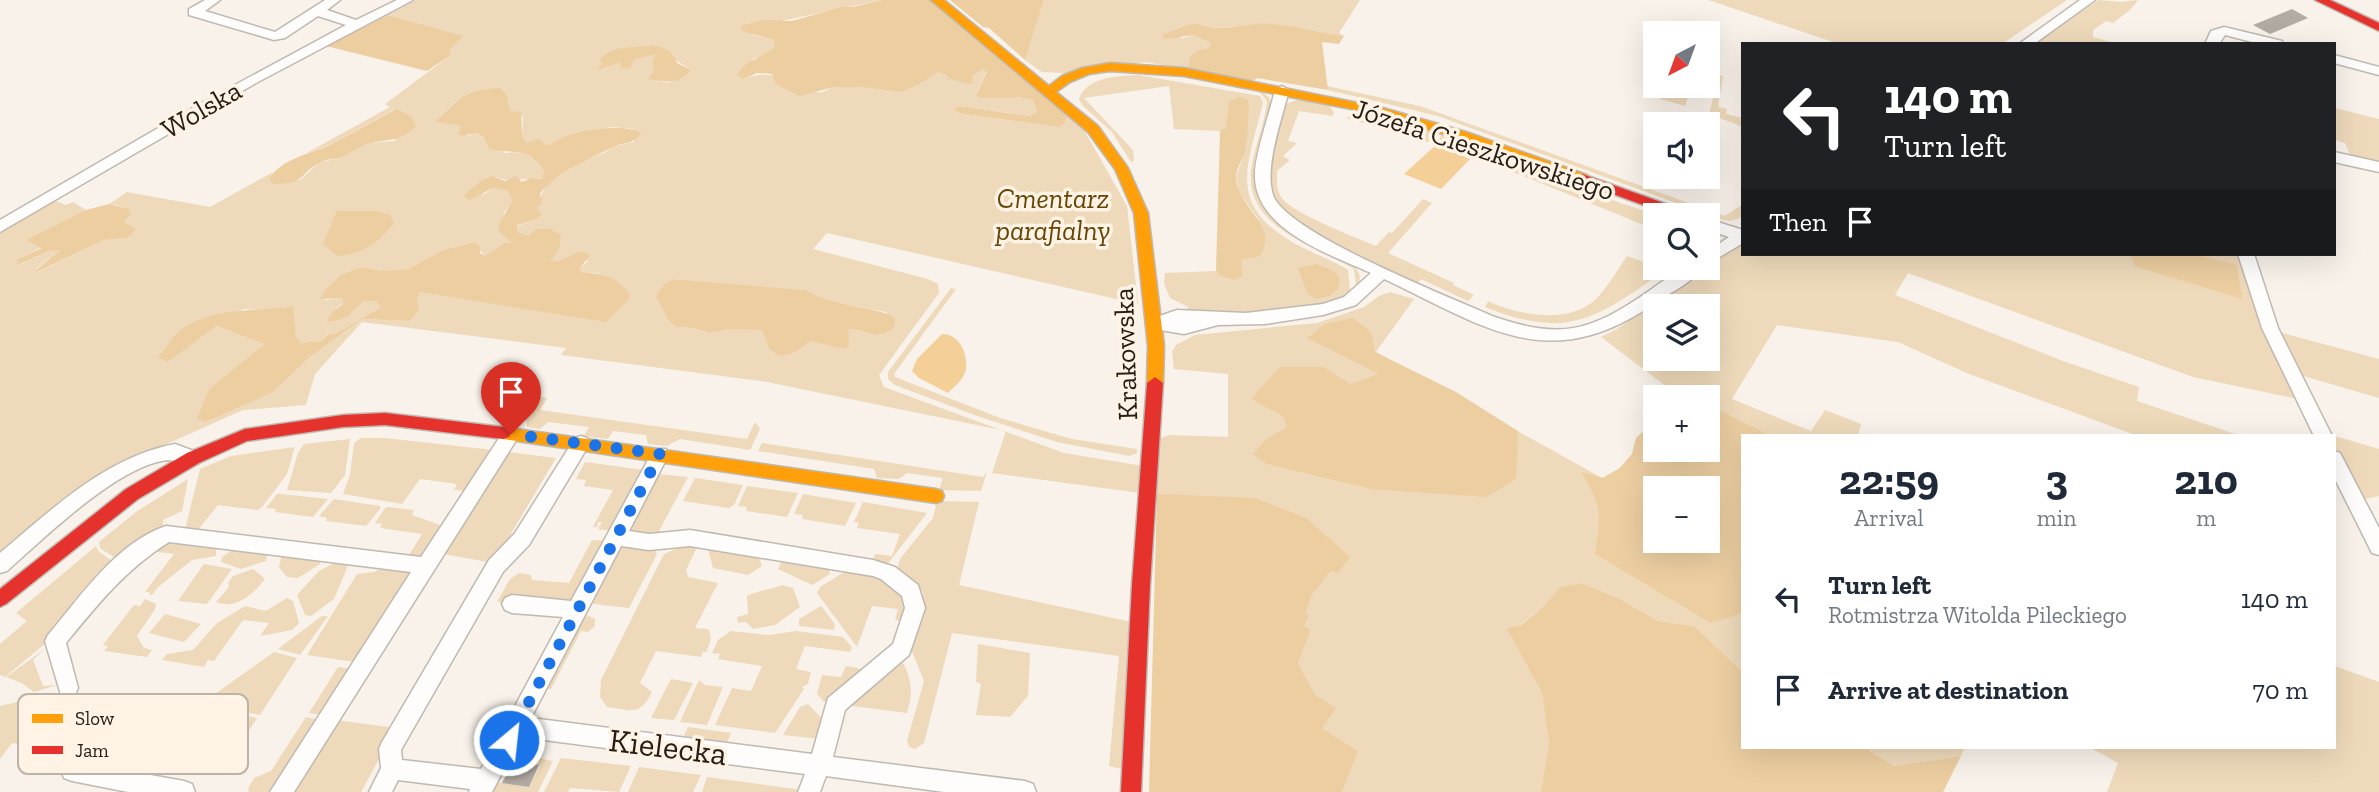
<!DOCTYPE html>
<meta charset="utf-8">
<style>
:root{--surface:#fff;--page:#f6f6f7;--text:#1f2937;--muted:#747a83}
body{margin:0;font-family:"Zilla Slab",serif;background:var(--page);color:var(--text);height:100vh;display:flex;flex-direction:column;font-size:26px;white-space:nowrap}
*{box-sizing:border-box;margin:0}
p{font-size:23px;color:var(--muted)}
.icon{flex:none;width:38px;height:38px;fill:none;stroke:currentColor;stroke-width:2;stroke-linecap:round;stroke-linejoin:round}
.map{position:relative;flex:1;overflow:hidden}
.drawer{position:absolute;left:1741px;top:434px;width:595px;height:315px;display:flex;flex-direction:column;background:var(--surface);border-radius:0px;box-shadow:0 7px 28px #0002}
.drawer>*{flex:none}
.top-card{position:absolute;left:1741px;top:42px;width:595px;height:214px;border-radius:0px;box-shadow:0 7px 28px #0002;background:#202124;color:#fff;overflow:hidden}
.needle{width:46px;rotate:221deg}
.controls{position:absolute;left:1643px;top:21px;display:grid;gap:14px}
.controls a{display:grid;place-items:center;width:77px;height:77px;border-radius:0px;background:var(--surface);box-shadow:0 7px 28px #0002;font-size:35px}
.pin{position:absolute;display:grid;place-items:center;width:60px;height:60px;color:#fff;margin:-72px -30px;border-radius:50% 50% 50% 0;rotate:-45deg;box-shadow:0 0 7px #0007}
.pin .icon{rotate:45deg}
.me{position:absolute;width:77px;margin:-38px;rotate:28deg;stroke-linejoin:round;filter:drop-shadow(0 0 5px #0008)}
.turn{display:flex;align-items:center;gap:24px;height:147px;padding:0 28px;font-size:32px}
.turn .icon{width:91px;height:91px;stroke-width:2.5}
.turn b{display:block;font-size:49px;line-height:60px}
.then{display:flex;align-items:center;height:66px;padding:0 28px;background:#0003;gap:14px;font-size:26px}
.eta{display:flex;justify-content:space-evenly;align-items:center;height:119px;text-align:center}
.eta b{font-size:42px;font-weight:700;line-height:49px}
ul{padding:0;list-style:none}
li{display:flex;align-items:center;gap:21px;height:91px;padding:0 28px}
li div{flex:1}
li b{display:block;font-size:26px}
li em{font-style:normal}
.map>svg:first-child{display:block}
.green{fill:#eed9ba;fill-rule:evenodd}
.forest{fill:#eccea1;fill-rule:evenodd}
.water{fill:#f4cf97}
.building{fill:#b1aba3}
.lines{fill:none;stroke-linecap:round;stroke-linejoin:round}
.street-casing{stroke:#bfb9b1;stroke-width:3}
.slow-casing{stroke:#bfb9b1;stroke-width:3}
.jam-casing{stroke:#bfb9b1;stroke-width:3}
.street{fill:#fefdfc;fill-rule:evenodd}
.slow{fill:#ff9f0a;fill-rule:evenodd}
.jam{fill:#e5322d;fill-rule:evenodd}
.route{stroke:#1a73e8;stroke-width:12;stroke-dasharray:0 21.6}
.labels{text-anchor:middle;stroke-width:7;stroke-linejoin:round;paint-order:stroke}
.street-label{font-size:28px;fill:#241e15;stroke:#fef3e4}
.park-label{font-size:28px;font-style:italic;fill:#664505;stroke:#fef3e4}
.near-street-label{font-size:33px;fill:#241e15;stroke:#fef3e4}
.key{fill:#fef3e4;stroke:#bdb3a6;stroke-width:2}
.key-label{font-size:19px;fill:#241e15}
</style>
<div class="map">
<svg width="2379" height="792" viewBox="0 0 2379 792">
<rect width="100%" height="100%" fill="#f8f2ea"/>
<g class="green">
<path d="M416,0H882L781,21L752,35L775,40V45L762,57L754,58L744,79C771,67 794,83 820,93L834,87H860L901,92L918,85L938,72L972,76L983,69L987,71L976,94C995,98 1014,95 1033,100L1037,112L1030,116L961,106L955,109L958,113L1058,127L1067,116L1084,130L1127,206L1138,304L827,233L813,249L928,279L938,284L939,293L879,375L884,387L1064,453L1143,466L1140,493L992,473L1006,431L767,382L561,355L566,348L362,322L315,374L306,405L243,410L115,467L0,555V230L51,199L66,205L73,202L86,210L27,240L42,247L18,259V265L49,251L61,249L36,269L38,272L104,240L127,238L134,228L124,222L131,214L116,205L109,204L127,192L210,207L273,172L269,179L300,180L320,162L341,158L351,149L371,143L395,141V109L334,143L305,154L390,107L385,104L451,55L448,50L462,36L388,15ZM652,45L691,70L668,83L649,79L654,71L656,54H646L598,69L602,64L601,59L605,54ZM500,89L507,95L510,111L523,117L522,136L527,143L551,145L583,132L612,127L634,129V142L615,146L604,153L581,161L547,184L535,208L541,213L535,220L517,226V232C534,238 541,256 557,263L573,256L588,261L580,268L581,272L599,273L606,321L420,292L410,321L362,319L310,357L273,392L208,396L210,388L266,344L215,326L168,362L157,358L168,347L244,309L270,310L292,306L296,337L301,343L321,341L328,334H335L381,307L376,301H364L353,312L328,321L332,312L343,303L342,298L324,300L362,267L383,271L408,269L443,250L473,242L485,256L504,243L513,244L501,234L504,213L512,201L508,191L493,188L482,196L493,176C514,184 523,177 542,179L544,171C533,155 524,150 505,153L476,133L468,136L461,126L436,122C457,97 466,90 500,89ZM674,279L806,290L818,299L886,312L894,328C874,343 868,329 847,329L848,346L811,341L796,352L769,349L762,330L730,329L710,333L694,328L676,327L669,321L657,296Z"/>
<path d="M1044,0H1360L1339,33L1344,36C1321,33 1298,26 1274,24C1244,22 1225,34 1194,23L1180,39L1194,35L1210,43L1209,48L1198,50L1188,69L1145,62L1065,76L1063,73L1042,72L1025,60Z"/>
<path d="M1708,0H2067L2002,44H1839Z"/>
<path d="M2099,0L2121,2L2138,0L2130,10L2113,23L2106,21L2093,30V37L2119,44H2034Z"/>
<path d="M1708,70L1715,71L1709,92L1691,88L1685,106L1660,99L1655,92L1663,86H1708Z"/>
<path d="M1138,75L1260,96L1263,102L1261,111C1246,170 1229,206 1294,243C1311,253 1331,259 1348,270L1350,289L1353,291C1305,319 1241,311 1187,312L1188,307L1170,298L1164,283L1165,273L1216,271L1219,275L1239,266L1241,260L1259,257L1258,218L1239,193L1236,177L1246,149L1247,123L1228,119L1226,129L1220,131L1174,129L1169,86L1084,98L1133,150L1134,161L1131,162L1112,132L1083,106L1079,99C1086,77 1118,76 1138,75Z"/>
<path d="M1719,75L1723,76L1718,107L1727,109L1726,114L1743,118V127L1709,114Z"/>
<path d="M1327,86L1420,106L1725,216L1743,204V217L1730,221L1720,219L1438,116L1328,90Z"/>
<path d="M1257,89L1269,97L1271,102C1257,157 1237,201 1296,237C1315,249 1336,255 1355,267L1360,276L1359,286L1356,285L1354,269C1316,245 1245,229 1251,170C1254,147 1265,124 1267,101Z"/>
<path d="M1303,98L1328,103L1334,113L1332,116L1299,111L1288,141L1297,143L1283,156L1290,160L1277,171C1277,181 1276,190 1282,198C1290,212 1357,238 1376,246L1389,232L1392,233L1423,199L1432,203L1388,253L1454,283L1453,285L1474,295L1468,301L1421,279L1417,284C1377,265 1278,232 1270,185C1266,160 1277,129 1283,105Z"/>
<path d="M2335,108L2379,119V165L2352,159L2345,143L2335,140Z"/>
<path d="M1359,111L1439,132L1428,142L1346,118Z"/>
<path d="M1443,133L1478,146L1476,150L1517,167L1656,215L1655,234L1650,231L1651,228L1474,156L1436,144Z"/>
<path d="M1743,243V254H2241L2257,309L2298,399L2193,377L1908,273L1895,295L2063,361L2139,387L2137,401L2241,436H2138L1969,374L1898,342L1777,325L1732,399L1811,431L1825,410L1861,424L1858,436H1743V672L1694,626L1658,621L1618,598L1581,583L1560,587L1543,607L1520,625L1506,628L1542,693L1549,743L1541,792H1342L1357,751L1322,728L1316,696L1298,663L1311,630L1304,626L1309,615L1306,612L1312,595L1331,571L1157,494L1161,438L1169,435L1228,437V374L1174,369L1172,352L1176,345L1195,335L1317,323L1364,307L1379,296L1390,292L1414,299L1417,295L1376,352L1602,478L1620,468L1632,454L1636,438L1655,420L1656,450H1708V397H1680L1601,337L1617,329ZM1656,306H1708V359H1656ZM1656,488H1708V541H1656Z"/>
<path d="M1655,246L1656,268H1669C1598,316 1572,342 1485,307L1488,301C1519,316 1572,325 1598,297C1609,285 1618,269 1627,256L1644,262Z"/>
<path d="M951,288L956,289L894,374L895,377L1000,418L1072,439L1137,449V453L1129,456L1057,442L977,416L895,385L888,379V372Z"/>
<path d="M2279,332L2379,359V398L2300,375Z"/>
<path d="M540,397L547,398L540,410L747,439L755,422L760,429L750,450L680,439L667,446L648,444L646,435L613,431L608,439L584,436L589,427L548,422L540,429L527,427L526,418Z"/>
<path d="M2325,433L2379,449V496L2361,500L2335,451L2334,436H2327Z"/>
<path d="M361,438H385L493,450L466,491L454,490L457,484L420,479L402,504L343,494L350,475L354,443Z"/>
<path d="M350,439L345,475L331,493L287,490L298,453L304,444Z"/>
<path d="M762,443L983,477L987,472L981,491L939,490L943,478L907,473L899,479L877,478L874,469L758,451Z"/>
<path d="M295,447L287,474L262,507L258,510L218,505L193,536L184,534L200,469L231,456Z"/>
<path d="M508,452L556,458L506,542L488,562L443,554Z"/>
<path d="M585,462L644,470L611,531L598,529L602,522H598L597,527H593L613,490L584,486L586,480L576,479Z"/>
<path d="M658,474L688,477L659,531L649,536L628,532Z"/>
<path d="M695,478L743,485L734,505L729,508L683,501Z"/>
<path d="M188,479L182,511L163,520V525L118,560L100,548L99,542L136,512Z"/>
<path d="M747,486L798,493L787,517L746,511L747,507L738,506Z"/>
<path d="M277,494H281L328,499L313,517L275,512L276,509L266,508Z"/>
<path d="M803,494L856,503L845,526L802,519L803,515L794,514Z"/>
<path d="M334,499L380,506V509L366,526L326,521L327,518L319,516Z"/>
<path d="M937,501L979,502L959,585L1132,622L1121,769L1109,766L1119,656L952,633L924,743L915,749L909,747L907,741L924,681L911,649L923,592L904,578L897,569L900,559L933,518Z"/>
<path d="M863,502L927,513L886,566L873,560L875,554L892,556L900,534L857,528L859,523L854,522Z"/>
<path d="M388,507L414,510L412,515L443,526L421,558H395L397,554L409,555L422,534L380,528L382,524L375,523L385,508Z"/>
<path d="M172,540L216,547V556L192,560L158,587L152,595L149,594L150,592H145L174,554L151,551Z"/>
<path d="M592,540L606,541L571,601L497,602L510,579L519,573L531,575L532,580L569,583Z"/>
<path d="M620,543L653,548L657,554L629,608L594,604L591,600Z"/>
<path d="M688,544L698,545L686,570L688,577L718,583L695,628L708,629C713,638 710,643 706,652H703L701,657L656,651L640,683L652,692C639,717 632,710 607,707L600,697L601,680L664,554Z"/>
<path d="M96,546L99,552L117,564L47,642L5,677L0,675V644L27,621L16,613Z"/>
<path d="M234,549L267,553L266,561L241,569L221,562L222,557Z"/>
<path d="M708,549L758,555L762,566L748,575L713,568Z"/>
<path d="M282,553L320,560V564L298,578L287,577L279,567Z"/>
<path d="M782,560L828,567L830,574L812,585L778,569Z"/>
<path d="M338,561L349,563L334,599L311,616L305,615L297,595L319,571Z"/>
<path d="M204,564L232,569L207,604L178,601Z"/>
<path d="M384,567L412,571L355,662L307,655L357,574L374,572Z"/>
<path d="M253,569L265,579C253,594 236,610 216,602L229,587L228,583L233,576Z"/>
<path d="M846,571C875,575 889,577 907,601L902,621L895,620L898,609L872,606L857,647L817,593L820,587Z"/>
<path d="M782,585L793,588L800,607L775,625L753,629L746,622L738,623L737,617L748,614L747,596C760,590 770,590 782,585Z"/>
<path d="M287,598L293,601L299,623L292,630L260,636L269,623L243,620L214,661L208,660L204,667L162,660L167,654L193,650L217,623L245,606L266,611Z"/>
<path d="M145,599L156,604L155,609L137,636L144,648L152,650L147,657L104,651L108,646L103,645L134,605L140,606Z"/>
<path d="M821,606L835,624L834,630L799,626V619Z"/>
<path d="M165,614L201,624L184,642L149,633Z"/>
<path d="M322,616H328L300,655L278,649Z"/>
<path d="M589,616L595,619V626L588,632L581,631L551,689L544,688L582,618Z"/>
<path d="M731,631L769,635L796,631L843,637L852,647L850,652L805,646L796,669L811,672L808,684L802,687L804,689L775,733L715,725L732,688L751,691L762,666L718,659L720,654L712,653L718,640Z"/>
<path d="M978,644L1030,653L1028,696L1010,717L976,715L981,684L976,682Z"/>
<path d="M45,649L33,660L43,686L57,685L34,692L22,683L6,677Z"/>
<path d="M274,652L297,658L260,715L211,706L212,696Z"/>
<path d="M897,661L904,664C912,683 913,693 907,713L845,705Z"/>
<path d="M846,666L858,668L863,675L829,702L823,701L817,694L822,675L841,677Z"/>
<path d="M2335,666L2379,682V792H2107L2118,763L2089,747H2334Z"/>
<path d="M338,667L352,669L322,715L309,713Z"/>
<path d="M671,679L693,683L674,720L651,718Z"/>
<path d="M699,680L705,685L723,687L707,725L680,722Z"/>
<path d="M57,693C119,696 102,714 74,750L12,743L0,759V706Z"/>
<path d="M808,704L823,720L821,739L783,735L800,707Z"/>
<path d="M211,710L257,718L229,762L221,766L201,758Z"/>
<path d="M306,717L319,720L274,789L269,792H249L248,789L254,778L271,771Z"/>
<path d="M336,720L396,728L361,792H292Z"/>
<path d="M688,727L731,733L726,745L683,739Z"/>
<path d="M1864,747H1965L1961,756L1894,766Z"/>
<path d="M534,757L553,761L538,792H490L495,782L529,787L540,766L529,764Z"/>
<path d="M561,758L631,766L619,792L570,788L568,792H544Z"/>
<path d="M639,767L701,775L693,792H628Z"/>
<path d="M707,777L802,790L801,792H702Z"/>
</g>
<g class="forest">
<path d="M882,0H931L1067,116L1064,124L1058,127L958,113L954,109L960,106L1029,116L1037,112L1033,100L1018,97L980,98L976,95L987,72L983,69L972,76L973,82L969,84L950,79L945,74L938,72L918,85L901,92L860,87H834L799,96L776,84L772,74L757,73L744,79L737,75C746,58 764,59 775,45L774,40L742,31V26L762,20L792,21L842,7H853Z"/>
<path d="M950,0H1044L1025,60L989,28L983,27Z"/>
<path d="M388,15L463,36L449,50L451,55L427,71L326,46Z"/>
<path d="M1194,23C1227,35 1243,21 1274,24C1298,26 1321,33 1344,36L1339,44L1322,42L1328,90L1257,78L1253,81L1188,69L1190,57L1198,50L1209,48L1210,43L1194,35L1165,39L1162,35Z"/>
<path d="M652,45C664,48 673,50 677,63L691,70C681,85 664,82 648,79L654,71L652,63L656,54L634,59L630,69L620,68L621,62L597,70L602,64L600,59C614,44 633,49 652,45Z"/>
<path d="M500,88L507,95L510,111L521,112L522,136L527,143L540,139L544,144L551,145C565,131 624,122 641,133C631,146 626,141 613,147C588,160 557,171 540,194L542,203L536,208L542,214L535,220L517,225V232L528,236L536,229H550L561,235L559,249L551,260L557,262L581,251L590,255L580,268L581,272C600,273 618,277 630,294L628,300L606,322L420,292L417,300L419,309L410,321L362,319L310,357L273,392L205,422L197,418L210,388L265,344L216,326L168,362L157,358C165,351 171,338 177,333C211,305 252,313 293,306L296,337L301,343L321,341L329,334H335L381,307L376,301H364C354,311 343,323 327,321L332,312L343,304L342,298L320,299L324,291L341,275L362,267L383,271L408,269L443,250L474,242L480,247V253L485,256L504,243H512L501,234L498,226L512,201L508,191L493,188L470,200L463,196L482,180L493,176L505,181L516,176L522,182L531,178L542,179L544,171C527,145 515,155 490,149L484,138L477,133L461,136L458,133L461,126L435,122C461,97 461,91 500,88Z"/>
<path d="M1239,97L1248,100C1250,106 1247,140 1246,148C1244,159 1235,169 1236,179C1239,211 1281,225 1259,257L1241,260L1242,276L1235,280L1219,275L1216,271L1220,131L1226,128L1229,102Z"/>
<path d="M396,109L411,116L416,126C402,141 390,139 371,143C359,146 352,152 342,157C336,160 328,158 321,162C296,175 309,183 274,184L269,179C281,158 315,153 336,142C356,131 376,120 396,109Z"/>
<path d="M109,204L128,209L131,214L124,222L136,229L127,238L104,240L37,272L36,270L60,250L49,251L17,265L18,259L42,248L26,240L86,210Z"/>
<path d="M337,211H376L390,215L394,223C378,243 365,253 338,256L323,244Z"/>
<path d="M2131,254H2193L2237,265L2242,299L2134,266Z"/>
<path d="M1317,264L1335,272L1340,279L1338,289L1329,296L1316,299L1307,293L1298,268Z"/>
<path d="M674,279L806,290C829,307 886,307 895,319L894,328C874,343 869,329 848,329L849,346L844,349L811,341L796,352L781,356L769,349L762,330L730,329L710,333L694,328L676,327L669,321L656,296L664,285Z"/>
<path d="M1353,318L1371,332L1375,352L1456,392L1518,431L1516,479L1486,497L1372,489L1267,464L1253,454L1265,440L1287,427L1283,416L1251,399L1280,367H1323L1350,384L1379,374L1307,338L1325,324Z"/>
<path d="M1708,404L1770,436H1743V613L1711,623L1595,554C1601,514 1603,507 1581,472L1603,478L1620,468L1632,454L1636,438L1655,421L1656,450H1708ZM1708,488V541H1656V488Z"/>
<path d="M1157,494L1255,498L1306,518L1350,557L1338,573L1331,571L1312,595L1306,612L1309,615L1304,626L1311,630L1298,663L1316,696L1336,708L1322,728L1358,751L1342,792H1149Z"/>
<path d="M1581,583L1618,598L1658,621L1694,626L1743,672V747H1864L1894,766L1961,756L1943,792H1541L1549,743L1542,693L1506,628L1521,625L1543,607L1560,587Z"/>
</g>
<g class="water">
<path d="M1436,145L1470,159L1441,189L1404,174Z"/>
<path d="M942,334C959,334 968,353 966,369C964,379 955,386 948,393L919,378L912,371L917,359Z"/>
</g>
<g class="building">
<path d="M2292,9L2308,18L2270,34L2253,25Z"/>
<path d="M513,762L539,765L529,787L502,783Z"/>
</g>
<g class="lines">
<g class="street-casing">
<g id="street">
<path d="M205,0H220L205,11L275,32L325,0H340L327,10L356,20L397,0H413L256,83L0,232V220L196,106L346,25L318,16L285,38L274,40L189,15V9Z"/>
<path d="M2080,0H2095L2034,44H2019Z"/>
<path d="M2224,27L2282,41L2283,44H2260L2225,35L2219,44H2205L2211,31Z"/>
<path d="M2334,55L2379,67V75L2334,63Z"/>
<path d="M1282,86L1289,90C1282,119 1264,167 1273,195C1286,233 1450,297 1492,316C1561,340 1590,332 1649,291C1667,278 1680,267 1702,268C1692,283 1669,293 1655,303C1549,377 1486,327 1384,279L1356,305L1323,315L1265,324L1218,325L1184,334L1148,328L1146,324L1148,320L1177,310L1246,313L1323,304L1344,297L1371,273C1331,255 1253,229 1255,174C1255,154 1270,112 1275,90Z"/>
<path d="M2334,152L2379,162V172L2334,162Z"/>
<path d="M1708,219L1743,230V243L1708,264V251L1729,237L1708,230Z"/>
<path d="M2238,254H2254L2278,328L2332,436H2314L2262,328Z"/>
<path d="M511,427L517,429L520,434L517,439L294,792H270L411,572L169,542C125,570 98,604 66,643L78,688L75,695L68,697L61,695L45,641L48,635C81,596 116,543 166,526L421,557L505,429Z"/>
<path d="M581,436L587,438L590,443L587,448L529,545L503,572L401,750L402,760L481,769L563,617L512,613L505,610L502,604L505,598L512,595L571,601L654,449H666L669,454L629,531L649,534L690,530L873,560L895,567L918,585L925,608L909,655L845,710L833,757L1025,781L1033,784L1036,792H944L826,776L820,792H798L805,774L521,737L492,792H469L470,789L398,780L392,792H369L381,768L379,749L382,742L489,560L515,533L575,438ZM621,546L649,550L690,546L873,576L881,579L902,596L905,608L893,644L828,698L812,754L531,718Z"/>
<path d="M175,444L199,453L202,458L199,463C186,467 177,456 157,462C109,475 45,537 7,571L0,573V553C52,509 106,457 175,444Z"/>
<path d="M2334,451L2340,453L2379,528V555L2372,553L2334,477Z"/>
<path d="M72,761L184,781L192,784L195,792H128L72,781L64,778L61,771L64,764Z"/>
</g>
</g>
<g class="slow-casing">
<g id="slow">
<path d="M931,0H944L1049,86L1062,76L1082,68L1110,63L1184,68L1383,108L1466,132L1587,175L1589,178L1582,182L1577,181L1456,138L1377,114L1184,76L1110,71L1089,74L1070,82L1056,92L1098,126L1128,168L1148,213L1164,346L1163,383L1155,389L1147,383L1148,346L1134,213L1115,169L1088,132Z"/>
<path d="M503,427L936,489L942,491L944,496L942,501L936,503L503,439L497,437L495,433L497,429Z"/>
</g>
</g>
<g class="jam-casing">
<g id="jam">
<path d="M2315,0H2330L2379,23V31Z"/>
<path d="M1582,174L1689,212L1691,215H1671L1577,181L1575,178Z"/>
<path d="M1155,377L1163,383L1150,585L1141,792H1121L1132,585L1147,383Z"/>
<path d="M385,413L503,427L509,429L511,433L509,437L503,439L385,425L343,427L247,441L199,463L138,499L6,604L0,607V589L126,489L187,453L245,429L343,415Z"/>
</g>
</g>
<use href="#street" class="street"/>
<use href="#slow" class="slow"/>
<use href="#jam" class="jam"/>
</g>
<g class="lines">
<path class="route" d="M509,740L660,454L511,434"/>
</g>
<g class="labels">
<g class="street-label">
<text transform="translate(201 109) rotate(-30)" y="10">Wolska</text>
<text transform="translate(1484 149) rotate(18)" y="10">Józefa Cieszkowskiego</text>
<text transform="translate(1125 354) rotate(-92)" y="10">Krakowska</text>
</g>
<g class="park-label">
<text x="1053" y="208">Cmentarz<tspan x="1053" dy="32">parafialny</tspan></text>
</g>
<g class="near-street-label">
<text transform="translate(668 746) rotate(7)" y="12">Kielecka</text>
</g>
</g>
<rect x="18" y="694" width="230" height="80" rx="10" class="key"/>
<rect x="32" y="714" width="31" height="9" fill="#ff9f0a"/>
<rect x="32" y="746" width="31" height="8" fill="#e5322d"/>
<g class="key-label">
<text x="75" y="725">Slow</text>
<text x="75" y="757">Jam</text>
</g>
</svg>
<div class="controls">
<a><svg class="needle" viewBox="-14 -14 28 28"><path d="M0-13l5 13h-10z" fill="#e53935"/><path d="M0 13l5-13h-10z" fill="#747a83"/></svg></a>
<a><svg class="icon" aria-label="sound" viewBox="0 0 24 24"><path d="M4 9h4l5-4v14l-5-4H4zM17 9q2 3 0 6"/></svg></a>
<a><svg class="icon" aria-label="search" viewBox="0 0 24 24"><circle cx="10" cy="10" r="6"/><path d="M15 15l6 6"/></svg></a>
<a><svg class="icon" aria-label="layers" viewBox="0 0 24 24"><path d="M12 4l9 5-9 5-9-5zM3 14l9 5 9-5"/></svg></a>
<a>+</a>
<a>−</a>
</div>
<div class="pin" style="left:511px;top:434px;background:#d93025"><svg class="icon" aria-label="arrive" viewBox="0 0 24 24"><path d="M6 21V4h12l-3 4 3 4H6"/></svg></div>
<svg class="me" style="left:509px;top:740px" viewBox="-20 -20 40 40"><circle r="17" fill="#1a73e8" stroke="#fff" stroke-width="3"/><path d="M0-11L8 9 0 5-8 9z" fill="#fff"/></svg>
<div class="top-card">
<div class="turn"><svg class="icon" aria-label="left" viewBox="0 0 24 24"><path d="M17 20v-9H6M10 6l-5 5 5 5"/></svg><div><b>140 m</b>Turn left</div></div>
<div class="then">Then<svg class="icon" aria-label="arrive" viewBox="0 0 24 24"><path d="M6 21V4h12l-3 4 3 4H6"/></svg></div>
</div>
<section class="drawer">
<div class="eta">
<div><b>22:59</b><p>Arrival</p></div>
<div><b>3</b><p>min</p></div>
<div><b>210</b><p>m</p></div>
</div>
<ul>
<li><svg class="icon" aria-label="left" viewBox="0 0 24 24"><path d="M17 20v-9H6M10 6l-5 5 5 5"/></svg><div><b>Turn left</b><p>Rotmistrza Witolda Pileckiego</p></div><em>140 m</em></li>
<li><svg class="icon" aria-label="arrive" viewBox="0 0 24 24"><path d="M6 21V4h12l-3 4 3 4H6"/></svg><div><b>Arrive at destination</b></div><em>70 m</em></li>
</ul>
</section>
</div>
